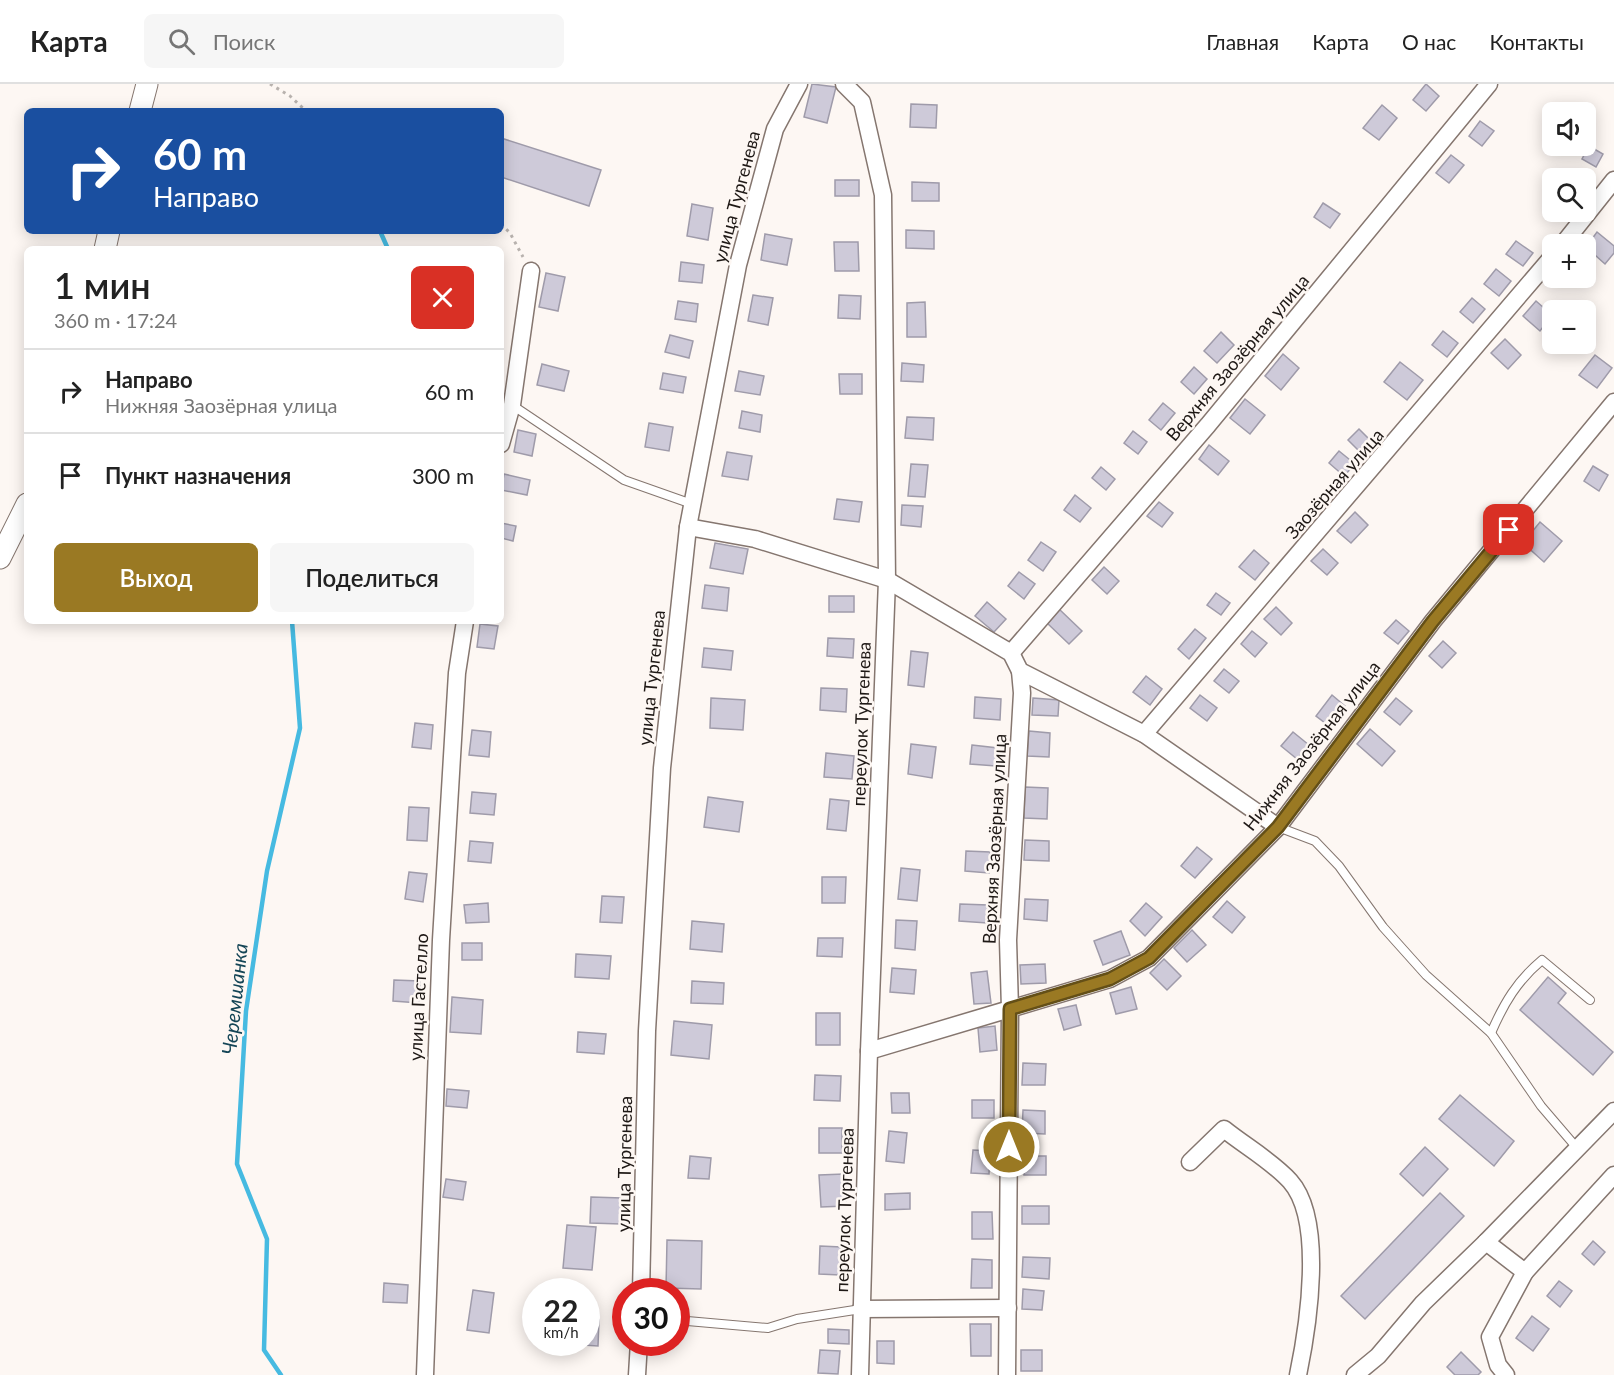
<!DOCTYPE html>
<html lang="ru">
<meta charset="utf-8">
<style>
:root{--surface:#fff;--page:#f6f6f6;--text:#222;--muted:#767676;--line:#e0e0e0;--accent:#9a7923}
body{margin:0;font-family:Lato,sans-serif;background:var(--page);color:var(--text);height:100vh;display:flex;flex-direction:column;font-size:22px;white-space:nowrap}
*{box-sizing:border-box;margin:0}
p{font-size:20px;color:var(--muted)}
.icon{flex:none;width:33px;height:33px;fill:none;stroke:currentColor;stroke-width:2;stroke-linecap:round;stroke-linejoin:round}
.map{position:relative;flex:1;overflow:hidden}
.drawer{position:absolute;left:24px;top:162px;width:480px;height:378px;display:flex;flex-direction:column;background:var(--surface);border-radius:9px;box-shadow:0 3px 15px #0003}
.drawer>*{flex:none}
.guide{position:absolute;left:24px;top:24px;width:480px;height:126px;border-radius:9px;box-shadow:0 3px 15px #0003;background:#1a4fa0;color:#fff;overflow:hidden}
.fabs{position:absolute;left:1542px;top:18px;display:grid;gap:12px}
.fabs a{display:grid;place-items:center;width:54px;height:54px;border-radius:9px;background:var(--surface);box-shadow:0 3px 15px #0003;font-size:30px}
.speed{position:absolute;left:522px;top:1194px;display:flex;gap:12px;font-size:30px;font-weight:700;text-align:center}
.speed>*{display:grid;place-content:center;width:78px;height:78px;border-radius:50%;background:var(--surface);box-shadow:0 3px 15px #0003;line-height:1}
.speed small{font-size:15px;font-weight:400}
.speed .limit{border:9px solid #d22;background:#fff;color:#111}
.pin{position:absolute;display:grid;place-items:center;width:51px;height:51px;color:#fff;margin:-26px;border-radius:12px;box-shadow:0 3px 9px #0006}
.me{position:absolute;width:66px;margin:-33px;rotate:0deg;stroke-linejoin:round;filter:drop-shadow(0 0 4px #0008)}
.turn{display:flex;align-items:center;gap:21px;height:126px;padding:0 30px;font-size:27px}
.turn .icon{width:78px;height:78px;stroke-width:2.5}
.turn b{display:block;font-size:42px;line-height:51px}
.round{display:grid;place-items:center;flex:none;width:63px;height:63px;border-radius:9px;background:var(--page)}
.summary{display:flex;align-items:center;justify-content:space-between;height:102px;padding:0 30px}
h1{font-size:36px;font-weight:600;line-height:45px}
.primary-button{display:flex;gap:12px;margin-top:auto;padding:12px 30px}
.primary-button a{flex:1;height:69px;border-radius:9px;background:var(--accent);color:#fff;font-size:24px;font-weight:600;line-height:69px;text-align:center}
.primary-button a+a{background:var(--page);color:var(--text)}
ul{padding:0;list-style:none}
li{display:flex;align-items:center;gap:18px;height:84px;padding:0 30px;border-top:2px solid var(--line)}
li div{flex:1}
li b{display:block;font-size:22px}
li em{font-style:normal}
header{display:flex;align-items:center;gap:36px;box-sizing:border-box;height:84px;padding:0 30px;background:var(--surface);border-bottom:2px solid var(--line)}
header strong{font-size:28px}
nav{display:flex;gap:33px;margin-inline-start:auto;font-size:21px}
.search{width:420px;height:54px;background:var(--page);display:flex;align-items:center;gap:15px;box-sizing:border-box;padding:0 21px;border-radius:9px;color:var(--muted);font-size:22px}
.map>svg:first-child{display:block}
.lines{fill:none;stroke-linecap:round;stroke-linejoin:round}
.stream{stroke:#46bae1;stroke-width:4.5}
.building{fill:#cecad9;stroke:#9f9baa;stroke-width:1.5}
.service-casing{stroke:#85766f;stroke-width:10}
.minor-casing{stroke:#85766f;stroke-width:19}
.tertiary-casing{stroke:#85766f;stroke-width:23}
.path{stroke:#b8b2ae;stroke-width:3;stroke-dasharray:3 4.5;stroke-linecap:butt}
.service{stroke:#fff;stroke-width:8}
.minor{stroke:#fff;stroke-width:16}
.tertiary{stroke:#fff;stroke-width:21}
.route-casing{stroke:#644f17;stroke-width:15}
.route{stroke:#9a7923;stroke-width:10}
.labels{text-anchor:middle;stroke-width:5;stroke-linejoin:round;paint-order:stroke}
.street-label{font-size:18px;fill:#1e1815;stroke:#fdf7f3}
.water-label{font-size:20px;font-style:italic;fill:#144556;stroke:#fdf7f3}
</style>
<header>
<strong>Карта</strong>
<div class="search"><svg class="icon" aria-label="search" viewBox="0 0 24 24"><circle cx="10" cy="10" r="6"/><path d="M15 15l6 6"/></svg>Поиск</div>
<nav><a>Главная</a><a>Карта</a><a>О нас</a><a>Контакты</a></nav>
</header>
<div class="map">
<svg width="1614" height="1291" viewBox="0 0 1614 1291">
<rect width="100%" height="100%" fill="#fdf7f3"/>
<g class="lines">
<g class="stream">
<path d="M380,147L388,165"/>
<path d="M281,1291L264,1266L267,1155L237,1080L246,927L267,787L300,644L292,537"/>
</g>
</g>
<g class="building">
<path d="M812,0L836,3L827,39L804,33Z"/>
<path d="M1426,0L1439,12L1426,27L1413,16Z"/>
<path d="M911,20L937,21L936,44L910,43Z"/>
<path d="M1382,21L1397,34L1379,56L1363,44Z"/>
<path d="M1480,37L1494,47L1482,62L1469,52Z"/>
<path d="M501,54L601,86L589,122L501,93Z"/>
<path d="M1589,62L1603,70L1596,83L1582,75Z"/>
<path d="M1451,71L1464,81L1449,99L1436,89Z"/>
<rect x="835" y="96" width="24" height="16"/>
<path d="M912,98L939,99V117H912Z"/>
<path d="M1323,119L1340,130L1330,144L1314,133Z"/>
<path d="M692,120L713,124L708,156L687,152Z"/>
<path d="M906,146L934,147V165L906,164Z"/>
<path d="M1597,148L1614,162V169L1605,180L1586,163Z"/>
<path d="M765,150L792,155L787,181L761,176Z"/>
<path d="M1516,157L1533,169L1523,182L1506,170Z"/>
<path d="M834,158H858L859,187H835Z"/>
<path d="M681,178L704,181L702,199L679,197Z"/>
<path d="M1496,185L1511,197L1499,212L1484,200Z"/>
<path d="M546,189L565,193L558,227L539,223Z"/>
<path d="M753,211L773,214L768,241L748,237Z"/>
<path d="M839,211L861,212L860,235L838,234Z"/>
<path d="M1472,214L1485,225L1473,239L1460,228Z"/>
<path d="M678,217L698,220L696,238L675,235Z"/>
<path d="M1536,217L1552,231L1540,247L1523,232Z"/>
<path d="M925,218L926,253H907V219Z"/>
<path d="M1443,247L1458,259L1447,273L1432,261Z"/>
<path d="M1221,248L1234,261L1217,279L1204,267Z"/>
<path d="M670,251L693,257L689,274L665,268Z"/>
<path d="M1505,255L1521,271L1508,285L1491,269Z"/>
<path d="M1283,270L1299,284L1281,306L1265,292Z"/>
<path d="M1595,271L1612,284L1597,304L1579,291Z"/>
<path d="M1400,278L1423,296L1407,316L1384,298Z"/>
<path d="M902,279L924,281L923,298L901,297Z"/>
<path d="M542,280L569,287L564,307L537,301Z"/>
<path d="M1194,283L1207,295L1194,310L1181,298Z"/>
<path d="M739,287L764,292L760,311L735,307Z"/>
<path d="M663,289L686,293L683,309L660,305Z"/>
<path d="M839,290H862V310H840Z"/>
<path d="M1245,315L1265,331L1250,350L1230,334Z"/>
<path d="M1163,319L1175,329L1161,346L1149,336Z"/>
<path d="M742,327L762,331L760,348L739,344Z"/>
<path d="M907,333L934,334L933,356L905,354Z"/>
<path d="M649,339L673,343L669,367L645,363Z"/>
<path d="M1359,345L1371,357L1360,368L1348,356Z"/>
<path d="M518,346L536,350L532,372L514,368Z"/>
<path d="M1133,347L1147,358L1138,370L1124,359Z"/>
<path d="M1209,361L1229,377L1218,391L1199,375Z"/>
<path d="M1339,367L1355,380L1344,392L1329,379Z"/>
<path d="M727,368L752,372L748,396L722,392Z"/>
<path d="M911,380L928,381L925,413L908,412Z"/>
<path d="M1593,382L1608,391L1599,407L1584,397Z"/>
<path d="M1101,383L1115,395L1106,406L1092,394Z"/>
<path d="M504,390L530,396L527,411L501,406Z"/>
<path d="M1075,411L1091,424L1080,438L1064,426Z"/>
<path d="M837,415L862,418L859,438L834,435Z"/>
<path d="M1159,418L1173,429L1162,443L1147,432Z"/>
<path d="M902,421L923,422L921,443L901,441Z"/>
<path d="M1355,428L1368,441L1351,459L1337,447Z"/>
<path d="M1540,438L1562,457L1544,478L1523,459Z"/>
<path d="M501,439L516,442L513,457L501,454Z"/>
<path d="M1041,458L1056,468L1043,487L1028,476Z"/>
<path d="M715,459L748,465L743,490L710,484Z"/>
<path d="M1323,465L1338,479L1327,491L1311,477Z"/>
<path d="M1254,466L1269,479L1255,496L1239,483Z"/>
<path d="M1104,483L1119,497L1107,510L1092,496Z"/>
<path d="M1019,488L1035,500L1024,515L1008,502Z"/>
<path d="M705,501L729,504L727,527L702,524Z"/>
<path d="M1216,509L1230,519L1221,531L1207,521Z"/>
<rect x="829" y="512" width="25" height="16"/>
<path d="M987,518L1006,535L994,548L975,532Z"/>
<path d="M1276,523L1292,539L1281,551L1264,535Z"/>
<path d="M1059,525L1082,547L1069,560L1047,539Z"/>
<path d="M1396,536L1409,547L1398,560L1384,549Z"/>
<path d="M480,540L498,542L494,565L477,563Z"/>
<path d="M1195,545L1206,554L1189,575L1178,565Z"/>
<path d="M1252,547L1267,559L1255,573L1241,560Z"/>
<path d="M828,554L854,555L853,574L827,572Z"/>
<path d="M1443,557L1456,569L1442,584L1429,572Z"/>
<path d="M704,564L733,567L731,586L702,583Z"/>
<path d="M911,567L928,569L924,603L908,601Z"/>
<path d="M1224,585L1239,597L1229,609L1214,597Z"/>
<path d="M1146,592L1162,605L1150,621L1133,608Z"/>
<path d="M821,604L847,605L846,628L820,626Z"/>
<path d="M1200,611L1217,624L1207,637L1190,624Z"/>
<path d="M1332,611L1345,622L1329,642L1316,632Z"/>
<path d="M975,613L1001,615L1000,636L974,634Z"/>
<path d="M711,614L745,616L743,646L710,644Z"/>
<path d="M1033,614L1059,616L1058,632L1032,631Z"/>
<path d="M1396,614L1412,627L1400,641L1384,628Z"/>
<path d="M415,639L433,641L431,665L412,663Z"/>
<path d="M1370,645L1395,667L1382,682L1357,660Z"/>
<path d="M472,646L491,648L489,673L469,671Z"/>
<path d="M1029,647L1050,649L1049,673L1027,672Z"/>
<path d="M1293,648L1309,661L1297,675L1281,662Z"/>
<path d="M911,660L936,663L932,694L908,690Z"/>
<path d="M972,661L998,664L996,682L970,680Z"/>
<path d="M826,669L854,672L852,695L824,693Z"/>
<path d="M1025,703L1048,704L1047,735L1024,734Z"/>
<path d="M472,708L496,710L494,731L470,729Z"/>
<path d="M708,713L743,718L739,748L704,743Z"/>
<path d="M830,715L849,717L846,747L827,745Z"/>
<path d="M409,723L429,724L427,757L407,756Z"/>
<path d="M1025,756L1049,757V777L1024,776Z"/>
<path d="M470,757L493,759L491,779L468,777Z"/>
<path d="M1197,763L1212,775L1195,794L1181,782Z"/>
<path d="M966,767L990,768L989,789L965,787Z"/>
<path d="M901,784L920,786L917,817L898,815Z"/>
<path d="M409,788L427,790L423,818L405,815Z"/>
<path d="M822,793H846L845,819H822Z"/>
<path d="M602,812L624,813L622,839L600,838Z"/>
<path d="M1025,815L1048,816L1047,837L1024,835Z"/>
<path d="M1227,817L1245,833L1232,849L1213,833Z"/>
<path d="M488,819L489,838L466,839L464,821Z"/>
<path d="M1146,819L1162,833L1145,852L1130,837Z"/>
<path d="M960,820L988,821L987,839L959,837Z"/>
<path d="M896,836L917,837L915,866L895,864Z"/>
<path d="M692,837L724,840L722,868L690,865Z"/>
<path d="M1192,846L1206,861L1187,878L1174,864Z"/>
<path d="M1121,847L1130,871L1103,881L1094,857Z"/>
<path d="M818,854H843L842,873L817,872Z"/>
<rect x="462" y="859" width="20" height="17"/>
<path d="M576,870L611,872L609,895L575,893Z"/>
<path d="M1164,875L1181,892L1167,906L1150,889Z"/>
<path d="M1045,880L1046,899L1021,900L1020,881Z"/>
<path d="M892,884L916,886L914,910L890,908Z"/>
<path d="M987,887L991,919L974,920L971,889Z"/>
<path d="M1548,893L1566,909L1558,919L1613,968L1593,991L1520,926Z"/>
<path d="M394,896L420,897L419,919L393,917Z"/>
<path d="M692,897L724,899L723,920L691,919Z"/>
<path d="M1131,903L1137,925L1116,930L1110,909Z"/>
<path d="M452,913L483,916L481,950L450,948Z"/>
<path d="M1076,921L1081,941L1064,946L1058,925Z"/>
<rect x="816" y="929" width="24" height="32"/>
<path d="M674,937L712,941L709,975L671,971Z"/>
<path d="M995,942L997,966L980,968L978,944Z"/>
<path d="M578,948L606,950L604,970L577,968Z"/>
<path d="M1023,979L1046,980L1045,1001H1022Z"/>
<path d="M815,991L841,992L840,1017L814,1016Z"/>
<path d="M447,1005L469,1007L467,1024L446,1022Z"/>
<path d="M891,1009H909L910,1029H892Z"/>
<path d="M1460,1011L1514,1057L1494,1082L1439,1035Z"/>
<rect x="972" y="1016" width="22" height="18"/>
<path d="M1023,1026L1045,1027V1050L1022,1049Z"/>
<rect x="819" y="1044" width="23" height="25"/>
<path d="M889,1047L907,1049L904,1079L886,1077Z"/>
<path d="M1425,1063L1448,1085L1423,1112L1400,1090Z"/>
<path d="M973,1066L990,1067L989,1090L971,1089Z"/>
<path d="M690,1072L711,1074L709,1095L688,1094Z"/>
<rect x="1024" y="1072" width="22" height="19"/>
<path d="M844,1090L846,1122L821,1123L819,1091Z"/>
<path d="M446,1095L466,1098L463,1116L443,1113Z"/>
<path d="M910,1109V1125L885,1126V1110Z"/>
<path d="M1440,1109L1464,1132L1365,1235L1341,1212Z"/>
<path d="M591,1113L622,1114L621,1140L590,1139Z"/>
<rect x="1022" y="1122" width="27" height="18"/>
<path d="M972,1128H992L993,1155H972Z"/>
<path d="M567,1141L596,1143L592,1186L563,1184Z"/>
<path d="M667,1156L702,1157L701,1205L666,1204Z"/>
<path d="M1593,1157L1605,1168L1594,1181L1582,1170Z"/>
<path d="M820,1162L841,1163L840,1191L819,1190Z"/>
<path d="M1023,1173L1050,1174L1049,1195L1022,1193Z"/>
<path d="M972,1175L992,1176V1204H971Z"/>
<path d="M1559,1197L1572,1207L1560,1223L1547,1212Z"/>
<path d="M384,1199L408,1201L407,1219L383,1218Z"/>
<path d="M1023,1205L1044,1207L1042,1226L1022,1225Z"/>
<path d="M473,1206L494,1209L489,1249L467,1246Z"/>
<path d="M1532,1232L1549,1245L1533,1267L1516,1254Z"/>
<path d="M586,1235L599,1236L598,1262L566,1260L586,1258Z"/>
<path d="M970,1240H991V1272H971Z"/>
<path d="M828,1245L849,1246V1260L828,1259Z"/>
<path d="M877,1257H894V1280L877,1279Z"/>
<path d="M820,1266L840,1267L838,1290L818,1289Z"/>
<rect x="1021" y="1266" width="21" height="21"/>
<path d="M1461,1268L1481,1288L1478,1291H1455L1447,1283Z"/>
</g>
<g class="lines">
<g class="service-casing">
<g id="service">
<path d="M512,321L624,396L692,420"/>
<path d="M1278,743L1315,757L1339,782L1383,843L1426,891L1491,949L1541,1022L1577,1064"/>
<path d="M1491,949C1504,919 1517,897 1542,876L1590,916"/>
<path d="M676,1236L768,1244L797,1235L861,1225"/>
</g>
</g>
<g class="minor-casing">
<g id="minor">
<path d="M844,0L862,18L883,111L887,496L869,967L860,1291"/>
<path d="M1563,160L1614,96"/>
<path d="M501,360L512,321L531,187"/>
<path d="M688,443L755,455L887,496L1011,569L1020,587L1144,650L1278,743"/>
<path d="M1011,569L1208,341L1489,0"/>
<path d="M1144,650L1552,173"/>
<path d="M869,967L1110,895L1149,874L1278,743L1433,537L1614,318"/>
<path d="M1190,1078L1224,1045C1245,1062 1272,1077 1290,1097C1325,1136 1308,1243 1298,1291"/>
<path d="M1486,1158L1525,1188"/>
<path d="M641,1208L647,947L662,684L688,443L738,181L775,45L799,0"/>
<path d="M861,1225L1008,1224"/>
<path d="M425,1291L441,856L457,589L465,537"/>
<path d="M637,1291L639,1258"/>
<path d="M1007,1291L1010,925L1008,856L1022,609L1020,587"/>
<path d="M1355,1291L1378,1272L1423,1219L1486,1158L1614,1027"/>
<path d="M1506,1291L1498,1281L1490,1253L1525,1188L1614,1091"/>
</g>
</g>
<g class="tertiary-casing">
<g id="tertiary">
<path d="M140,27L147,0"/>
<path d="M105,165L109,147"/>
<path d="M0,474L27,420"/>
</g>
</g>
<g class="path">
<path d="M270,0L290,12L306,27"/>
<path d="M501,140L510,149L523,173"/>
</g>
<use href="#service" class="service"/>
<use href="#minor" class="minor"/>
<use href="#tertiary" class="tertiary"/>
</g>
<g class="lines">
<g class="route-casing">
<path id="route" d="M1009,1063L1010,925L1110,895L1149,874L1278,743L1433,537L1509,446"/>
</g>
<use href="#route" class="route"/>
</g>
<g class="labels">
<g class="street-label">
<text transform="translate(737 113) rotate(-75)" y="6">улица Тургенева</text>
<text transform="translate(1238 274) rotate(-50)" y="6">Верхняя Заозёрная улица</text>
<text transform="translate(1335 400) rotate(-49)" y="6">Заозёрная улица</text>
<text transform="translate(652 594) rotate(-84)" y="6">улица Тургенева</text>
<text transform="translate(862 640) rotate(-88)" y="6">переулок Тургенева</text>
<text transform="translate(1312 662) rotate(-52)" y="6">Нижняя Заозёрная улица</text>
<text transform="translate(995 755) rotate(-87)" y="6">Верхняя Заозёрная улица</text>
<text transform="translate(419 913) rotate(-87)" y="6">улица Гастелло</text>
<text transform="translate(625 1080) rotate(-89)" y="6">улица Тургенева</text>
<text transform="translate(845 1126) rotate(-88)" y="6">переулок Тургенева</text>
</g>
<g class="water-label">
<text transform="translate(235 915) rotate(-84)" y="7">Черемшанка</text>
</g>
</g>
</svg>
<div class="fabs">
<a><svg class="icon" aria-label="sound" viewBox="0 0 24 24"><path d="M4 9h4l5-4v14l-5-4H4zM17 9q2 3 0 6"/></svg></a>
<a><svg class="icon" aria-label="search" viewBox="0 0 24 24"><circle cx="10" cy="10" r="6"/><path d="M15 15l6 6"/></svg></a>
<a>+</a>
<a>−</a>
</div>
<div class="speed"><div>22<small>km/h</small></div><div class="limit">30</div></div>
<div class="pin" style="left:1509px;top:446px;background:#d93025"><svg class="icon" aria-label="arrive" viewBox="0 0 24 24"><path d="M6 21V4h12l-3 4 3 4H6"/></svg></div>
<svg class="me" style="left:1009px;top:1063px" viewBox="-20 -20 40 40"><circle r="17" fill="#9a7923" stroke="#fff" stroke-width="3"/><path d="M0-11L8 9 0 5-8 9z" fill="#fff"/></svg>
<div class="guide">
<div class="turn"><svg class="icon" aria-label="right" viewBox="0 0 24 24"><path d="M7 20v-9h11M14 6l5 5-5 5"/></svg><div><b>60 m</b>Направо</div></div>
</div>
<section class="drawer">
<div class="summary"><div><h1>1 мин</h1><p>360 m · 17:24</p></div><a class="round" style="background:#d93025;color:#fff"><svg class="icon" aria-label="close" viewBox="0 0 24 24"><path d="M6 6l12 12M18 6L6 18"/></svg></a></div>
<ul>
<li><svg class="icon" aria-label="right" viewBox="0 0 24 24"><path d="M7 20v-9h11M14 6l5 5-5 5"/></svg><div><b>Направо</b><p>Нижняя Заозёрная улица</p></div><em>60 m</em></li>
<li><svg class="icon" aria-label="arrive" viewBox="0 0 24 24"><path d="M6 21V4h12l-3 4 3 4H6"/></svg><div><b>Пункт назначения</b></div><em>300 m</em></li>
</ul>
<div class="primary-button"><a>Выход</a><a>Поделиться</a></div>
</section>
</div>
